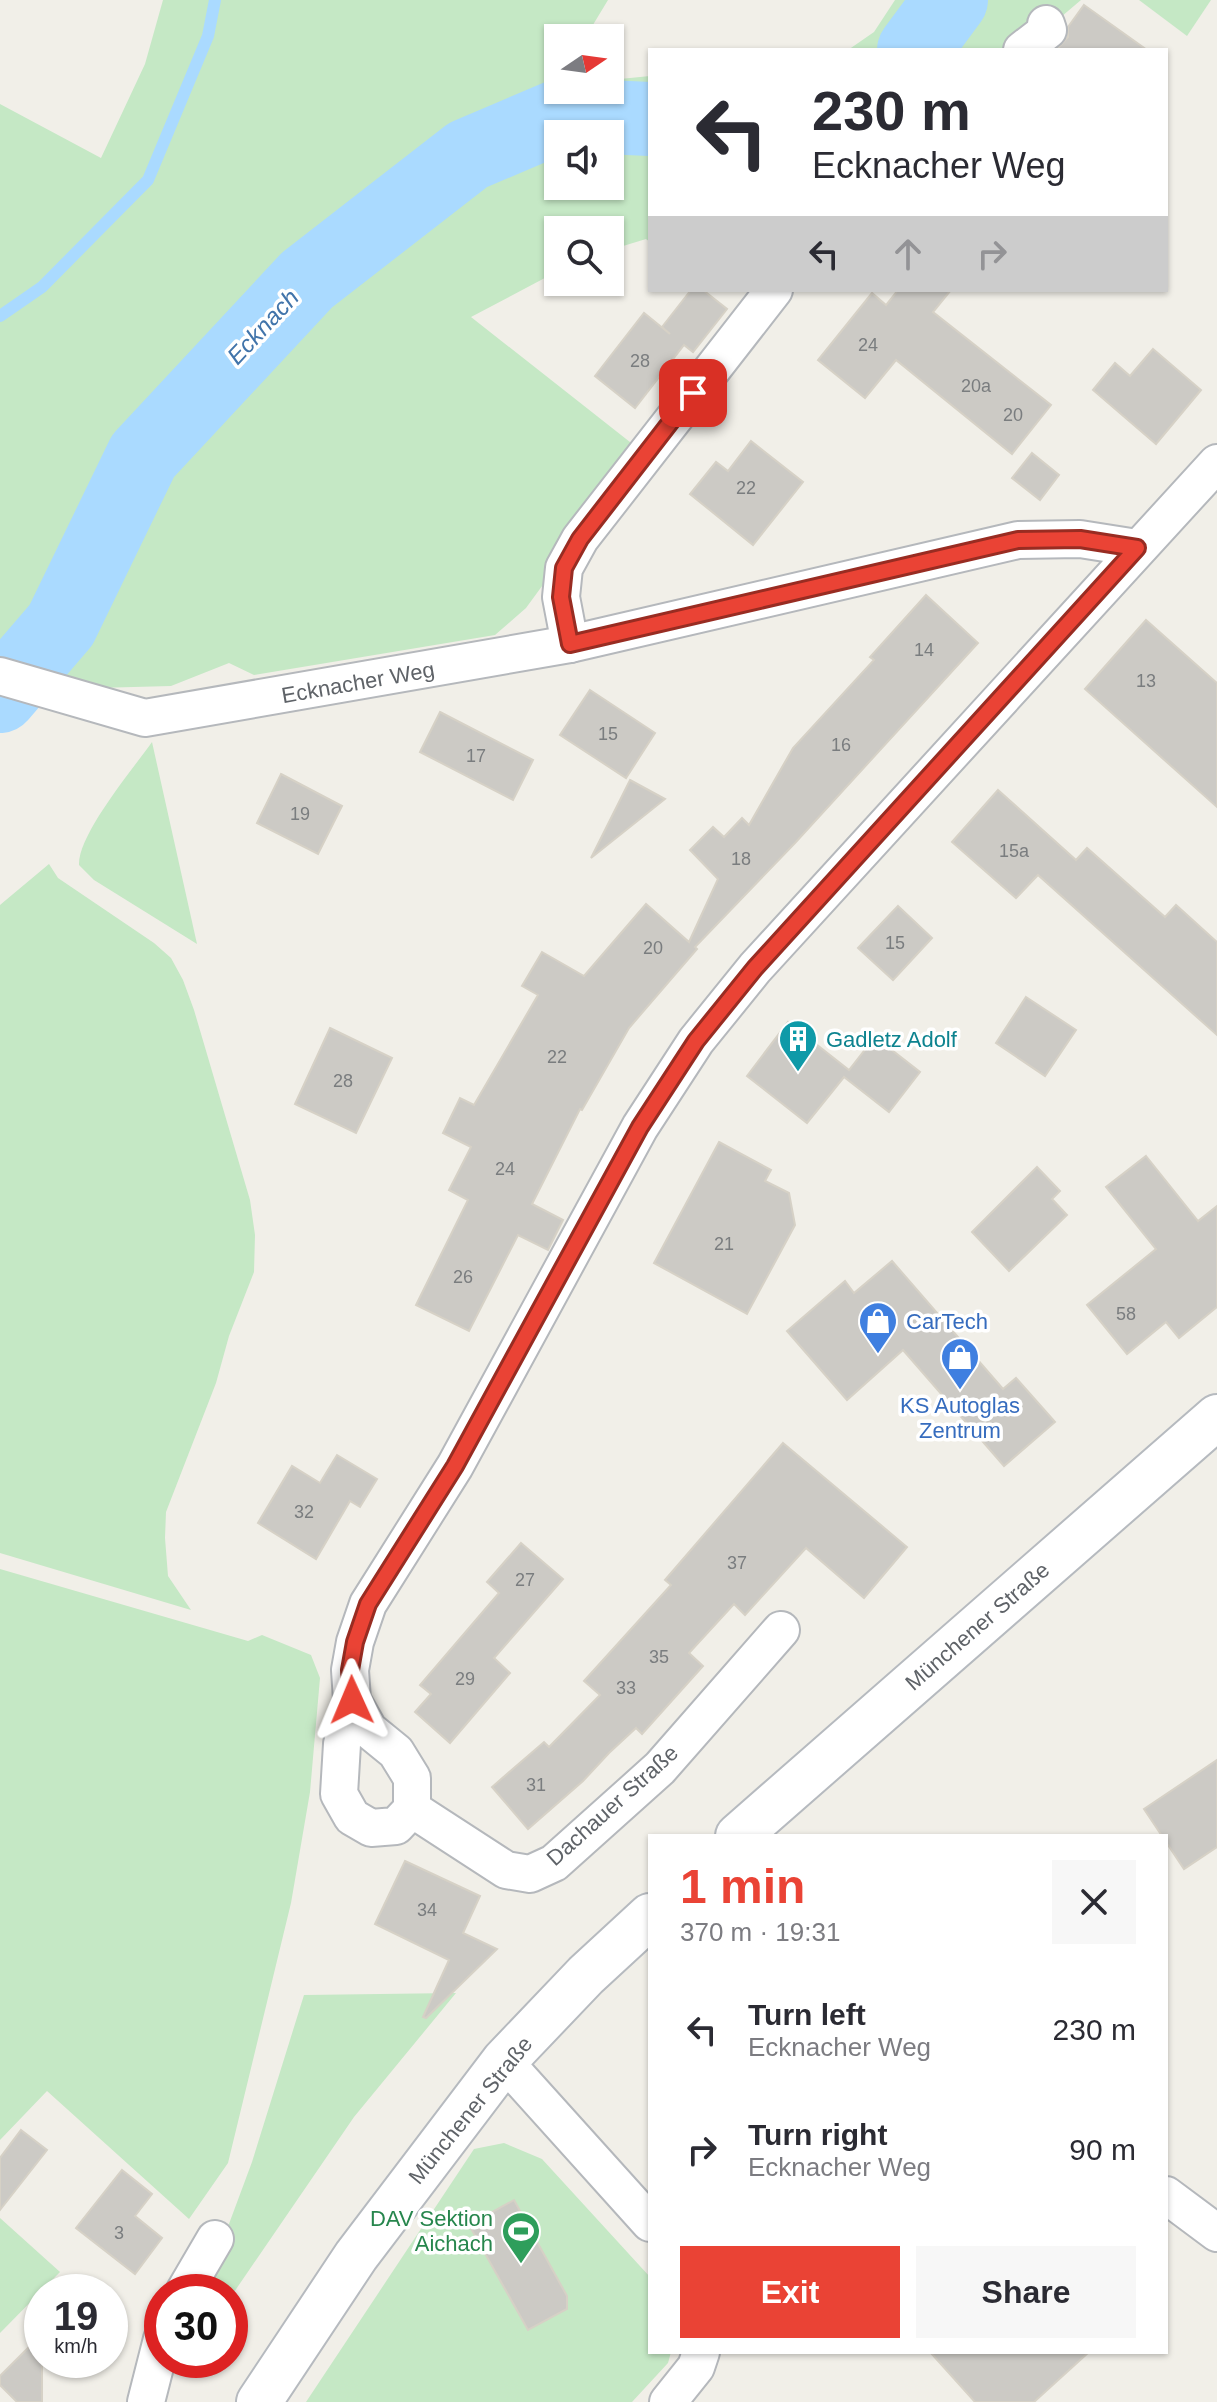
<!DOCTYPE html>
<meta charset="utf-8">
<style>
:root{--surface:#fff;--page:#f7f7f7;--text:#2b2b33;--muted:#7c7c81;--accent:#ea4335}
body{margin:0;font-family:Arial,sans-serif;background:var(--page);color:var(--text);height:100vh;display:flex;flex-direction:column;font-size:30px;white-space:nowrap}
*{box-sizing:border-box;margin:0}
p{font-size:26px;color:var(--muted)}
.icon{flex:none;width:44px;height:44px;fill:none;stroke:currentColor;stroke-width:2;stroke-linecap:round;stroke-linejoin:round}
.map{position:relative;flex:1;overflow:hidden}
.side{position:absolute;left:648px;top:1834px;width:520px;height:520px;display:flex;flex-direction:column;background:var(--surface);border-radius:0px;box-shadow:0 2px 6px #0004}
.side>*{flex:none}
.top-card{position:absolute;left:648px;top:48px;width:520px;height:244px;border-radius:0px;box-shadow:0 2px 6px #0004;background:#fff;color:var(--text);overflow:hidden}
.needle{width:52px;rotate:77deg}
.controls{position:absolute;left:544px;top:24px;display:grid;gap:16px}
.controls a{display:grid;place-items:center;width:80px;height:80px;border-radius:0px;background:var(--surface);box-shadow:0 2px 6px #0004;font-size:40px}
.speed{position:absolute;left:24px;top:2274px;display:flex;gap:16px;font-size:40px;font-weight:700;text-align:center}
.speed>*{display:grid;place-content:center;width:104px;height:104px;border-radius:50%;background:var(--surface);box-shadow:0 2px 6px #0004;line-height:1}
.speed small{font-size:20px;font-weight:400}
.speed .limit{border:12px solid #d22;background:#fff;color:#111}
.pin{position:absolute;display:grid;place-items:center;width:68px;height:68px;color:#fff;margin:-34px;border-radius:16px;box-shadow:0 4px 12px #0006}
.me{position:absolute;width:88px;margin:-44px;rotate:359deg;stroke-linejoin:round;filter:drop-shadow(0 0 6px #0008)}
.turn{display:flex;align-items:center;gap:28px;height:168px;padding:0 32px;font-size:36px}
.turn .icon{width:104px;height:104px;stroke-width:2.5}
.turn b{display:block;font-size:56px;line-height:68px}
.lanes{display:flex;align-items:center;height:76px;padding:0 32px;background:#0003;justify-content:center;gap:40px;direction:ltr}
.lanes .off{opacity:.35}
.round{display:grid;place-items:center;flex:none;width:84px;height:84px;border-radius:0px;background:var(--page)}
.overview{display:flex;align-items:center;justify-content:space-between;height:136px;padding:0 32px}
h1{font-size:48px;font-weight:700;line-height:60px;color:var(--accent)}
.button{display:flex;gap:16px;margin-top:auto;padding:16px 32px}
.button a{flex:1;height:92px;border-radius:0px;background:var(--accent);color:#fff;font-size:32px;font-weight:700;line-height:92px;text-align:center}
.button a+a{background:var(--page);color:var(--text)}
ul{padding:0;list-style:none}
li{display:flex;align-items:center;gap:24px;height:120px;padding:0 32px}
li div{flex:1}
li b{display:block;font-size:30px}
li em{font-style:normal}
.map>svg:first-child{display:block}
.green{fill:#c5e8c5;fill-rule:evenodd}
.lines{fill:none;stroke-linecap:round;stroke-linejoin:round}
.stream{stroke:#aadaff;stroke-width:12}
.river{stroke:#aadaff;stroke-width:74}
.building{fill:#cccac5;stroke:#d6d1c6;stroke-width:2}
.minor-casing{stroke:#b5b8bc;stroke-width:40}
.secondary-casing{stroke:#b6babf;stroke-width:48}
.minor{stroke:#fff;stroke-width:36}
.secondary{stroke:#fff;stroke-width:44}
.route-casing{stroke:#982c22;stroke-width:20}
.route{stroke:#ea4335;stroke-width:14}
.labels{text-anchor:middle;stroke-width:7;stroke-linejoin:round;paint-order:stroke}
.number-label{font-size:18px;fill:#7a7d7f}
.street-label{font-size:22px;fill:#5f6368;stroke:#fff}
.culture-label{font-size:22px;fill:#0d838f;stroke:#fff;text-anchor:start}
.shop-label{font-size:22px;fill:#366cbe;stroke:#fff;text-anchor:start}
.leisure-label{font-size:22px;fill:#27864d;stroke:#fff;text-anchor:end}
.water-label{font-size:24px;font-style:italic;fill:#4174aa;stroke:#fff}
</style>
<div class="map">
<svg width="1217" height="2402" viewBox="0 0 1217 2402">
<rect width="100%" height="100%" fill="#f1efe8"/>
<g class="green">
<path d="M163,0H608L585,38H558L556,86L558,90H610V80L650,76V242L646,239L610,250V230H558V271L471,317L635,446L553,547L545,582L526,608L495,635L254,675L229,663L171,686L96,688L0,661V104L101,158L145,64ZM558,134H610V186H558Z"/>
<path d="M895,0H1081L1022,50H848L874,32Z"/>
<path d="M1139,0H1211L1187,36Z"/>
<path d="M152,742L197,944L94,880L79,865C78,834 133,769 152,742Z"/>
<path d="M49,864L58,878L154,943L171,958L183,980L194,1010L250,1200L255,1235L254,1272L229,1336L216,1383L166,1512L165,1538L168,1576L191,1610L0,1553V905Z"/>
<path d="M0,1569L248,1641L262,1635L311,1655L320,1678L310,1792L291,1903L228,2163L189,2219L47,2091L0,2140Z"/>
<path d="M456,1993L354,2117L230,2298V2292H194L223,2240L252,2162L304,1995Z"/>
<path d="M504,2143L542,2159L650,2277V2352H671L668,2363L632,2402H306L474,2149Z"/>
<path d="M0,2218L60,2272L0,2333Z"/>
</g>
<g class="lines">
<path class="stream" d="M0,316L42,287L148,180L208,36L215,0"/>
<g class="river">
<path d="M914,50L951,0"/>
<path d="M0,696L61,625L143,456L307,280L468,155L562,115L650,119"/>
</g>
</g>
<g class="building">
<path d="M1084,5L1147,50H1056L1068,37V27Z"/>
<path d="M691,290H703L727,309L693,352L684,345L635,408L595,376L644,313L670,334L662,327Z"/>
<path d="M898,290H951L933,312L1051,405L1012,454L896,360L865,398L818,360L872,293L886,305Z"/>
<path d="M1153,349L1201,390L1156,444L1093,390L1115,363L1130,376Z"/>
<path d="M751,441L803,482L753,545L690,494L716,462L728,471Z"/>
<path d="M1032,453L1059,475L1040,500L1012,478Z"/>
<path d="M926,595L978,643L795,843L695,947L697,949L629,1028L582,1110L580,1109L532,1204L563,1220L548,1250L518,1235L469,1331L416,1305L468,1200L449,1190L471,1147L443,1133L460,1098L474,1105L538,995L522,986L542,952L584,976L646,904L689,942L718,879L690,850L713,827L724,837L742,818L749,825L793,748L874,660L870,657Z"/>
<path d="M1146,620L1217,683V807L1085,689Z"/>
<path d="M590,690L655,733L626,778L560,735Z"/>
<path d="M440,712L533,760L513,800L420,752Z"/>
<path d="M281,774L342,806L318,854L257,823Z"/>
<path d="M630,780L665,799L591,858Z"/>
<path d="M998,790L1076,860L1087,848L1165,917L1176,905L1217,942V1035L1038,875L1016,898L952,842Z"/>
<path d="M898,906L932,938L893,980L858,948Z"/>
<path d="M1026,997L1076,1030L1045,1076L996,1043Z"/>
<path d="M788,1022L849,1070L875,1037L920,1072L889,1112L844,1077L807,1123L747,1076Z"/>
<path d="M330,1028L392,1058L356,1133L295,1104Z"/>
<path d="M719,1142L771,1170L765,1181L789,1193L795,1225L747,1314L654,1263Z"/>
<path d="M1146,1156L1198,1221L1217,1206V1307L1179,1338L1166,1322L1127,1354L1087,1305L1156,1249L1106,1187Z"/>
<path d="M1037,1167L1060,1191L1052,1199L1067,1215L1009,1271L972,1232Z"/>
<path d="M892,1261L1003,1389L1016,1378L1055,1422L1004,1466L903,1350L847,1400L787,1331L845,1281L854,1293Z"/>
<path d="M783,1443L907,1547L864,1598L806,1548L745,1615L734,1604L689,1653L703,1666L642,1734L636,1728L609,1753L583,1781L528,1829L492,1787L544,1742L549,1747L600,1695L584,1681L671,1585L665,1580Z"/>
<path d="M337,1455L377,1479L360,1507L350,1501L316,1559L258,1523L292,1466L320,1483Z"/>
<path d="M521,1543L563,1579L494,1658L510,1673L450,1743L415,1712L431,1694L420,1685L499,1593L487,1582Z"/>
<path d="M1217,1760V1847L1184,1869L1166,1842V1836H1162L1144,1809Z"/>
<path d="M405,1861L480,1896L463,1933L497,1949L426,2018L423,2017L449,1960L375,1924Z"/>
<path d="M21,2130L47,2150L0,2210V2158Z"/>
<path d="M122,2170L152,2194L135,2216L162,2238L135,2274L76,2228Z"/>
<path d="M514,2200L567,2296V2309L528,2330L469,2225Z"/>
<path d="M42,2334V2402H17L0,2385V2376Z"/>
<path d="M930,2352H1089L1034,2402H975Z"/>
</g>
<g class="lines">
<g class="minor-casing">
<g id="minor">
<path d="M1022,50L1048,30L1046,24"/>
<path d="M570,644L561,597L564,568L580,539L774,290"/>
<path d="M0,676L145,718L570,644L1018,540L1080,539L1137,548"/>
<path d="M352,1700L369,1730L396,1752L412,1778V1809L396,1826L371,1828L352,1817L339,1794L342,1744L352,1700L350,1670L355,1642L368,1604L455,1466L640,1127L696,1041L755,968L1217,463"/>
<path d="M412,1809L506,1870L530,1874L554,1863L660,1768L781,1630"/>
<path d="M504,2061L650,2223"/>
<path d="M1166,2195L1217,2233"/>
<path d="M184,2292L215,2239"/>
<path d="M146,2402L162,2339"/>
<path d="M668,2402L696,2367L701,2352"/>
</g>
</g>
<g class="secondary-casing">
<g id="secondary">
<path d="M738,1836L1217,1417"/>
<path d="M259,2402L356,2256L504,2061L586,1975L650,1916"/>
</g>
</g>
<use href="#minor" class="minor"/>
<use href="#secondary" class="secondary"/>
</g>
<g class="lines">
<g class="route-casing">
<path id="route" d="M352,1700L350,1670L355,1642L368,1604L455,1466L640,1127L696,1041L755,968L1137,548L1080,539L1018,540L570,644L561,597L564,568L580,539L693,393"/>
</g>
<use href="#route" class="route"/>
</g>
<defs>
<g id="building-pin" transform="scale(2)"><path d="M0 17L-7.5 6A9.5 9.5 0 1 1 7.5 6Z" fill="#0f9aa8" stroke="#fff"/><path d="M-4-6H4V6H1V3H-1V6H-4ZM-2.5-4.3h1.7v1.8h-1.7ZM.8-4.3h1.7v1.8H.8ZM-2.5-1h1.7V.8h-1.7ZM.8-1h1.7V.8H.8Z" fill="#fff"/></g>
<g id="shop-pin" transform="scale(2)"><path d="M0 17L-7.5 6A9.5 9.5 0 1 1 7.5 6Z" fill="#3f7fe0" stroke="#fff"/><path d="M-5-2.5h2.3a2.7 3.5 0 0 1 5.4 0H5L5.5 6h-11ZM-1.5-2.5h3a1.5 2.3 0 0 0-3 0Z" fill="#fff"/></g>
<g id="stadium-pin" transform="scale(2)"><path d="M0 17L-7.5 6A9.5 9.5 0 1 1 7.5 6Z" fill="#2e9e5b" stroke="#fff"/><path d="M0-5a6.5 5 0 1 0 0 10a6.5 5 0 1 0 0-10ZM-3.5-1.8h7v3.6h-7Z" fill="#fff"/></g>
</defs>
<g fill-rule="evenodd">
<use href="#building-pin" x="798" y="1039"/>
<use href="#shop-pin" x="878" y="1321"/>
<use href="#shop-pin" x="960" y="1357"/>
<use href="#stadium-pin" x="521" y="2231"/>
</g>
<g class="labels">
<g class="number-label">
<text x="868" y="351">24</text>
<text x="640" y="367">28</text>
<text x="976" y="392">20a</text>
<text x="1013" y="421">20</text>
<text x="746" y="494">22</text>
<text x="924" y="656">14</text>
<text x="1146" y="687">13</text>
<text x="608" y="740">15</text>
<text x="841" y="751">16</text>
<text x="476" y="762">17</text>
<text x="300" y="820">19</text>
<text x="1014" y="857">15a</text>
<text x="741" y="865">18</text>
<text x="895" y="949">15</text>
<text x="653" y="954">20</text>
<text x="557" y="1063">22</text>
<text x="343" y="1087">28</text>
<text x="505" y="1175">24</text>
<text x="724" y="1250">21</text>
<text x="463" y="1283">26</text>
<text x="1126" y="1320">58</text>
<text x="304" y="1518">32</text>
<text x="737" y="1569">37</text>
<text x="525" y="1586">27</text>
<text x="659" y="1663">35</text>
<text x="465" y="1685">29</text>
<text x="626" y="1694">33</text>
<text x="536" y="1791">31</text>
<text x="427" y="1916">34</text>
<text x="119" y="2239">3</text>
</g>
<g class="street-label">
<text transform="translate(358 682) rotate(-10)" y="8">Ecknacher Weg</text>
<text transform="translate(977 1626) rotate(-41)" y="8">Münchener Straße</text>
<text transform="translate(612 1805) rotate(-42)" y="8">Dachauer Straße</text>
<text transform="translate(470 2110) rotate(-51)" y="8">Münchener Straße</text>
</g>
<g class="culture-label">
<text x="826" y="1047">Gadletz Adolf</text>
</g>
<g class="shop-label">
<text x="906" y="1329">CarTech</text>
<text x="960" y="1413" text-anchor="middle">KS Autoglas<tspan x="960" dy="25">Zentrum</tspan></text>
</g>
<g class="leisure-label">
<text x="493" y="2226">DAV Sektion<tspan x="493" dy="25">Aichach</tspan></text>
</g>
<g class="water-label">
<text transform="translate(263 327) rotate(-47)" y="8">Ecknach</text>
</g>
</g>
</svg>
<div class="controls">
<a><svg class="needle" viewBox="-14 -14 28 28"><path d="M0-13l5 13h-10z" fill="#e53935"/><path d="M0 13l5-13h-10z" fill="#7c7c81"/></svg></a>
<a><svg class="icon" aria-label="sound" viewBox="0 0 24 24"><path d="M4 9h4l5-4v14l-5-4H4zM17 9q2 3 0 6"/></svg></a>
<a><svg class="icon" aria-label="search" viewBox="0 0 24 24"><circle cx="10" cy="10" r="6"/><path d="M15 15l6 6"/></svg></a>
</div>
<div class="speed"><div>19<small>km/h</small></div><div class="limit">30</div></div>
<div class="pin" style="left:693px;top:393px;background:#d93025"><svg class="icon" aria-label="arrive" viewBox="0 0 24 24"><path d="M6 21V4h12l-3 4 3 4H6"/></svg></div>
<svg class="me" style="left:352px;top:1700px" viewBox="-20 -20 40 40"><path d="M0-17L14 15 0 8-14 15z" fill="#ea4335" stroke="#fff" stroke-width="4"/></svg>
<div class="top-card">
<div class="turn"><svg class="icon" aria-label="left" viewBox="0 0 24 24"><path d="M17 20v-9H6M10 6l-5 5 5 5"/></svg><div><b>230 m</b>Ecknacher Weg</div></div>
<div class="lanes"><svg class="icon" aria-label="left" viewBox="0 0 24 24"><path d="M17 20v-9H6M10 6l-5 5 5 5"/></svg><svg class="icon off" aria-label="ahead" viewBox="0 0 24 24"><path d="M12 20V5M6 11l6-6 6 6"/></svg><svg class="icon off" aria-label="right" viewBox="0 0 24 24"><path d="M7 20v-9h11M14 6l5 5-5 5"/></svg></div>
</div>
<section class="side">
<div class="overview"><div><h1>1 min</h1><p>370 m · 19:31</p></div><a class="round"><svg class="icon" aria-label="close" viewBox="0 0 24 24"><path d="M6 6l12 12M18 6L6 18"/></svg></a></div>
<ul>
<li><svg class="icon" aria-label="left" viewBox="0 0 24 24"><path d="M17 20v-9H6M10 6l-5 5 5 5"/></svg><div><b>Turn left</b><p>Ecknacher Weg</p></div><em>230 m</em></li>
<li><svg class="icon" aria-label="right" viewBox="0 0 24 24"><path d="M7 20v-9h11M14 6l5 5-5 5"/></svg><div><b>Turn right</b><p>Ecknacher Weg</p></div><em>90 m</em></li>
</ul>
<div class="button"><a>Exit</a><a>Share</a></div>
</section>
</div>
